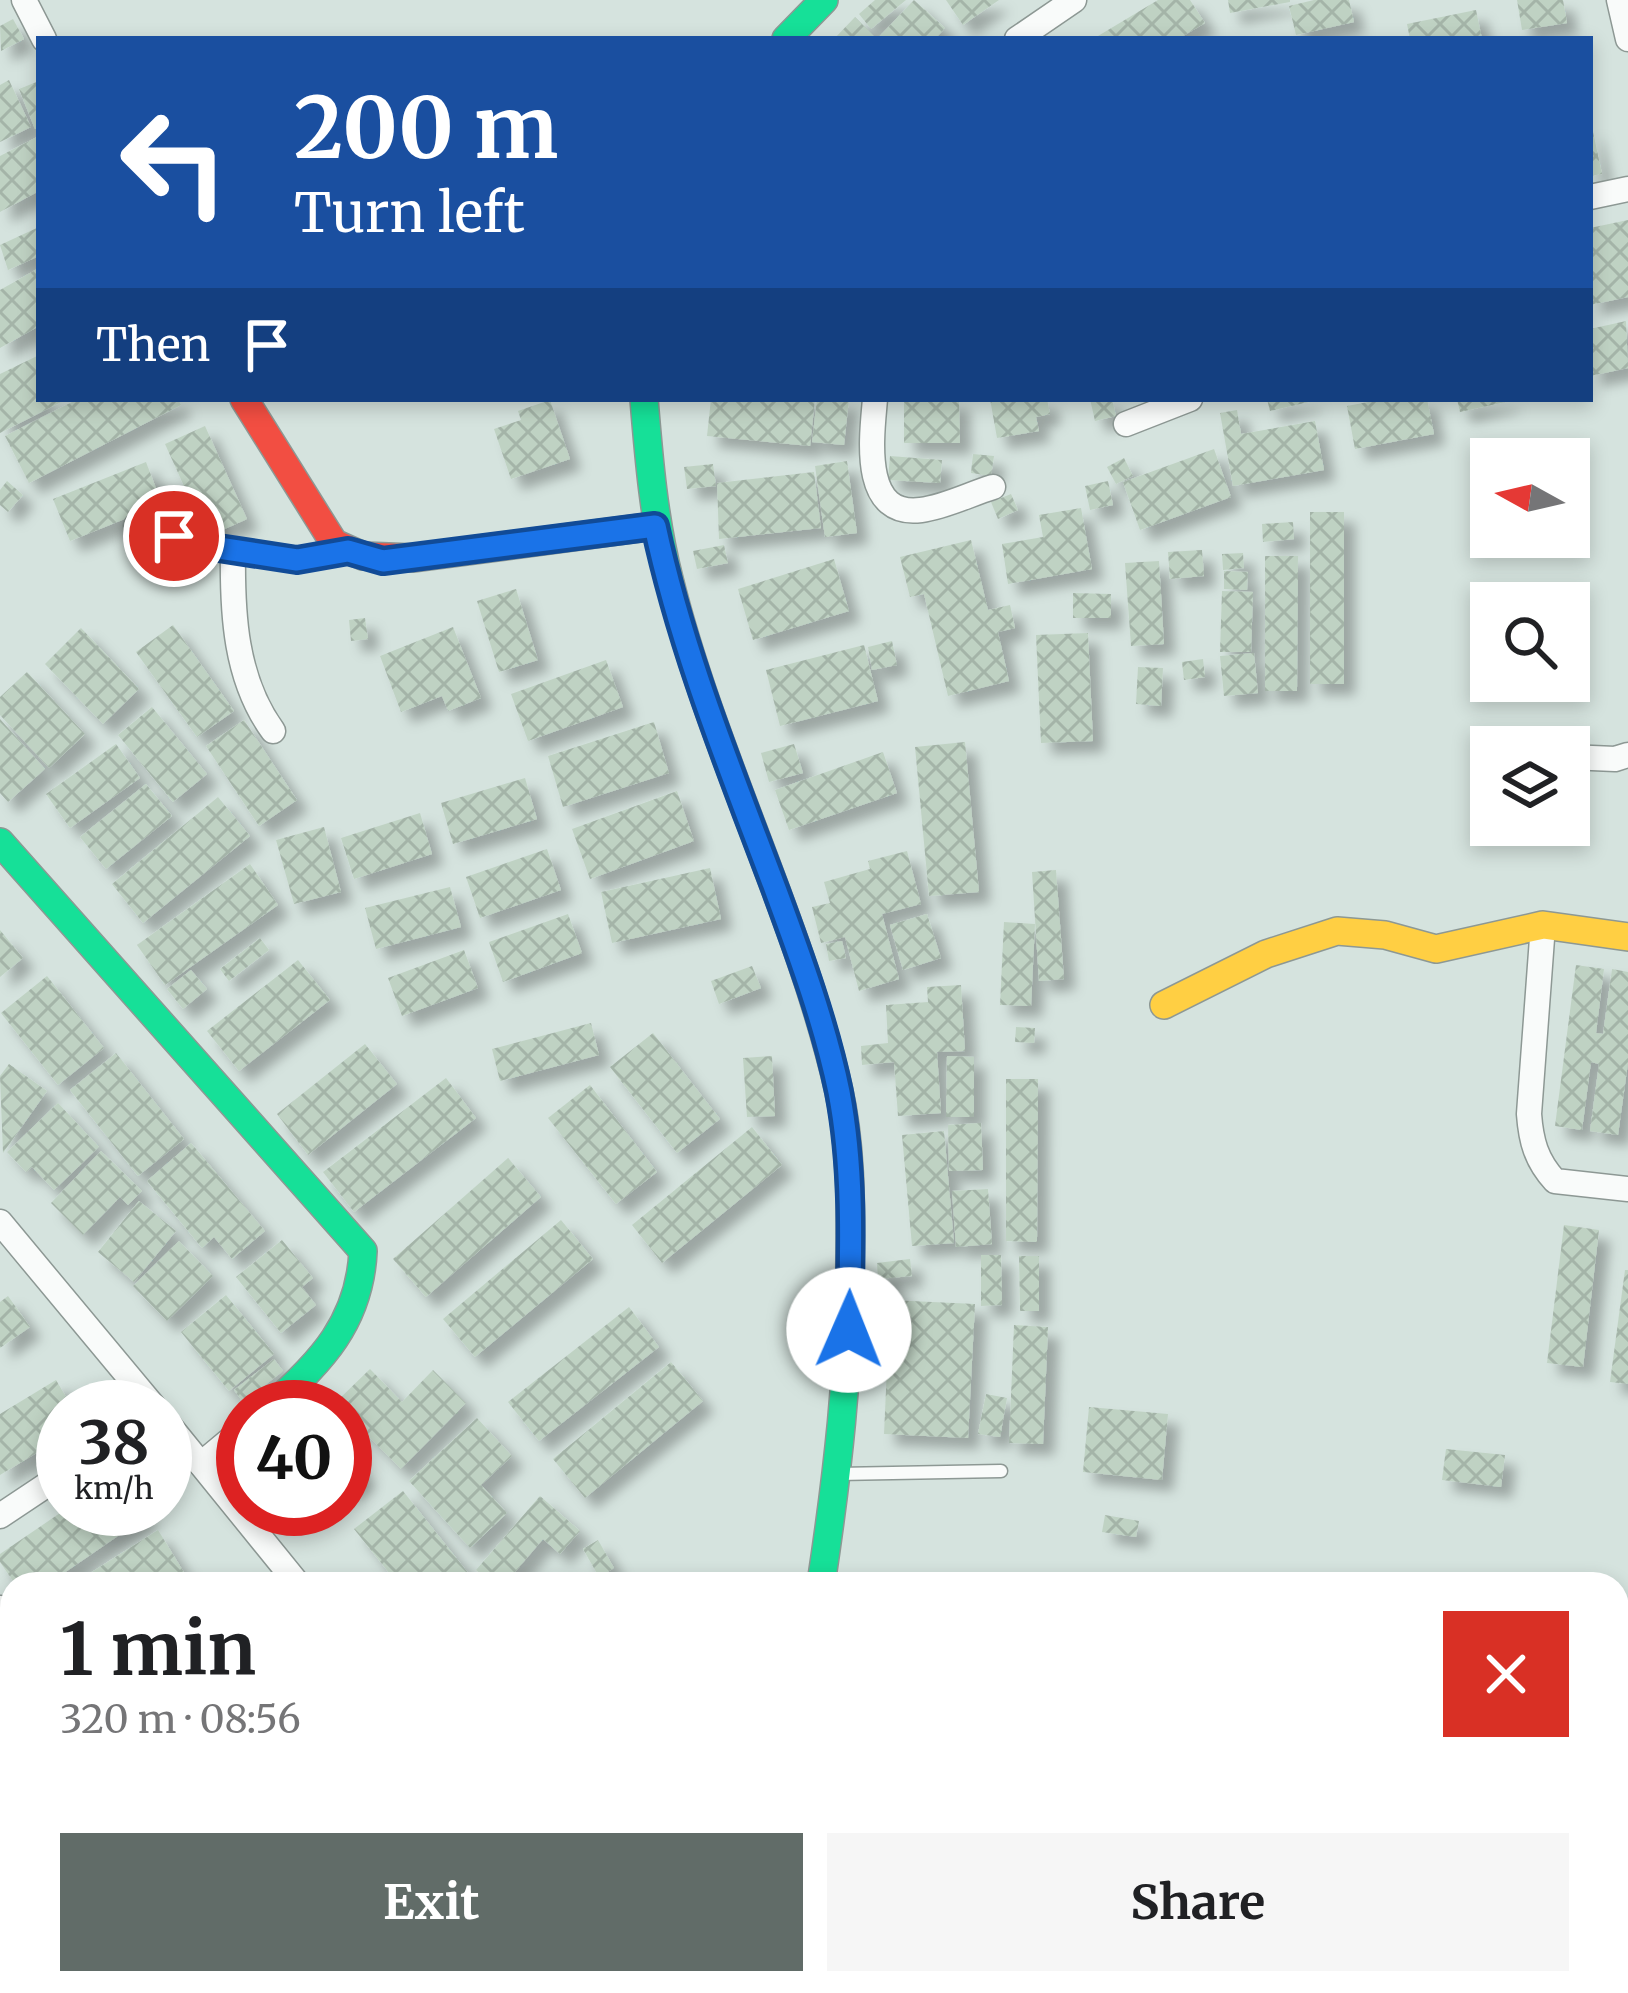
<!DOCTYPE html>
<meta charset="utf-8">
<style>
:root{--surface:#fff;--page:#f6f6f6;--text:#202124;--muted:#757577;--accent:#616c68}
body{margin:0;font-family:Merriweather,serif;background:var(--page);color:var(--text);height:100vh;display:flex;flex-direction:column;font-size:45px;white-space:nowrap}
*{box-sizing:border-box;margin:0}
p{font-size:39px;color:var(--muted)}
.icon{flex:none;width:66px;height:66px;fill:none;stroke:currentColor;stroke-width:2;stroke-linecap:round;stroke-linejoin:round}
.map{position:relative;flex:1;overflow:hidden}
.details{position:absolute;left:0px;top:1572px;width:1629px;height:423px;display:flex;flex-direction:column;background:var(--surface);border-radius:36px 36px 0 0;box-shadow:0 6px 18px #0003}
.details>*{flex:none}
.top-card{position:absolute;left:36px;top:36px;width:1557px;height:366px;border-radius:0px;box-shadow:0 6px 18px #0003;background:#1a4fa0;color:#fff;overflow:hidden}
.needle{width:78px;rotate:278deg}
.fabs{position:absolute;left:1470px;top:438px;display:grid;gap:24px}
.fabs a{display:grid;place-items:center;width:120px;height:120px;border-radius:0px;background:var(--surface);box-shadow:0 6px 18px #0003;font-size:60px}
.speed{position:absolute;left:36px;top:1380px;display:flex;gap:24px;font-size:60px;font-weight:700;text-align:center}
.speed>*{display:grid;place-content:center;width:156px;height:156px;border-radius:50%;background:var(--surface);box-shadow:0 6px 18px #0003;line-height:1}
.speed small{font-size:30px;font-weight:400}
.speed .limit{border:18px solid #d22;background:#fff;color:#111}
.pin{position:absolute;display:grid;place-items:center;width:102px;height:102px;color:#fff;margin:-51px;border:6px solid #fff;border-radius:50%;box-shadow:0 3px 12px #0007}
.me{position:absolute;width:132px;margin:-66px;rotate:1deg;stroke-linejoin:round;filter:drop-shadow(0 0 9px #0008)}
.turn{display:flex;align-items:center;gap:42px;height:252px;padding:0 60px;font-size:54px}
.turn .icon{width:156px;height:156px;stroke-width:2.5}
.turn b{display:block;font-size:84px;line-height:102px}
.then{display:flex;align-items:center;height:114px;padding:0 60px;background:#0003;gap:24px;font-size:45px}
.round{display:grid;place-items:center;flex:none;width:126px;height:126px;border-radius:0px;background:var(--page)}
.headline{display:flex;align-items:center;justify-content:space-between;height:204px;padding:0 60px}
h1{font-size:72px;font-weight:700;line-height:90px}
.cta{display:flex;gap:24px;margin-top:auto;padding:24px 60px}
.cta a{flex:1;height:138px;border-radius:0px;background:var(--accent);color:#fff;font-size:48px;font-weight:700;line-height:138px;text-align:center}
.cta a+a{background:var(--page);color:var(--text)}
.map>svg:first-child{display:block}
.building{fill:url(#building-cross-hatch);filter:url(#shadow)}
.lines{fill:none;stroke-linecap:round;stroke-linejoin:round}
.lane-casing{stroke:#8d9894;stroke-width:15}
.street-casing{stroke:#8d9894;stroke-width:27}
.fast-casing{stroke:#8d9894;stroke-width:30}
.slow-casing{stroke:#8d9894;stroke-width:30}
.jam-casing{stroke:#8d9894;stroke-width:30}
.lane{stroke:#f9fbfa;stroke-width:12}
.street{stroke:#f9fbfa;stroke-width:24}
.fast{stroke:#16e098;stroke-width:27}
.slow{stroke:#ffcf43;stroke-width:27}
.jam{stroke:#f24e42;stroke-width:27}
.route-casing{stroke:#114b97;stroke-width:30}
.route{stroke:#1a73e8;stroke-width:21}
</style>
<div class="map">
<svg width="1628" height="1993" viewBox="0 0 1628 1993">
<defs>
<pattern id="building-cross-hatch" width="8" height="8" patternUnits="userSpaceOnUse" patternTransform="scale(3)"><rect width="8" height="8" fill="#bfd2c3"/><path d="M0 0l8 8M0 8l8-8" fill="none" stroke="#a4b4a8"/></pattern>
<filter id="shadow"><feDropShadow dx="11" dy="11" stdDeviation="6" flood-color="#0004"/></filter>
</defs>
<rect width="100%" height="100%" fill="#d5e3de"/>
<g class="building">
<path d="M875,0H906L871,29L859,14Z"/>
<path d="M914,0L945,28L935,39H834L855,17L877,39Z"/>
<path d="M946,0H999L963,25Z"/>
<path d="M1158,0H1190L1205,23L1178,39H1093Z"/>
<path d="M1228,0H1290V2L1230,13Z"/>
<path d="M1314,0H1349L1354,22L1296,35L1289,6Z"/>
<path d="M1517,0H1563L1567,23L1522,30Z"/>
<path d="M1476,10L1482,39H1410L1407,24Z"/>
<path d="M13,19L24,39L1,51L0,26Z"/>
<path d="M9,80L31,127L0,142V85Z"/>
<path d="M39,81V128L35,129L19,89Z"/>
<path d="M1592,127L1602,174L1590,176V128Z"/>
<path d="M39,136V191L0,212V156Z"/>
<path d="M1628,220V297L1590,305V228Z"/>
<path d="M39,227V256L8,270L0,245Z"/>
<path d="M39,268V326L0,348V290Z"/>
<path d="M1626,321L1628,368L1590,376V329Z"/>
<path d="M39,355V399H67L0,433V374Z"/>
<path d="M78,399H178L181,405L29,483L5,436Z"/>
<path d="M711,399H815L810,446L707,436Z"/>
<path d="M817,399H849L844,445L812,442Z"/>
<path d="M904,399H959L960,443H904Z"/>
<path d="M990,399H1047L1050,414L1036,417L1039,431L997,438Z"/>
<path d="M1090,399H1112L1116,416L1095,421Z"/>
<path d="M1267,399H1313V401L1270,411Z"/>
<path d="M1384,399H1427L1434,434L1355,449L1347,406Z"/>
<path d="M1457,399H1510V401L1460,412Z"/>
<path d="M550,400L570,459L511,479L494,429L521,420L518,411Z"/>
<path d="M1237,410L1241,434L1315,421L1324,470L1233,486L1220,413Z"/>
<path d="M205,426L247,519L207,537L165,444Z"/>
<path d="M1214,449L1231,497L1140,530L1123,482Z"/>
<path d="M973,454L994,456L991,476L971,473Z"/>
<path d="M890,456L942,460L940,483L888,480Z"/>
<path d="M1124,458L1133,476L1116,484L1107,467Z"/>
<path d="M847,461L857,533L825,537L815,466Z"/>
<path d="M146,462L162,504L70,541L53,499Z"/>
<path d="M713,464L716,486L687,489L684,467Z"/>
<path d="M814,472L821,528L719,539L717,483Z"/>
<path d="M7,481L23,495L8,512L0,505V490Z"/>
<path d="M1108,481L1113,505L1090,510L1085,486Z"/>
<path d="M1011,494L1018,510L998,519L991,502Z"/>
<path d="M1081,508L1092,569L1008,584L1002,544L1043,537L1039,515Z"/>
<rect x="1310" y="512" width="34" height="172"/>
<path d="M1293,522L1294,539L1263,542L1262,524Z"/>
<path d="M971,540L988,610L1010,605L1015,628L998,632L1009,681L948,696L924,594L910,597L900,557Z"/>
<path d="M724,545L728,563L697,569L693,551Z"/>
<path d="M1202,550L1204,576L1170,579L1168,552Z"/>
<path d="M1243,553L1244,568L1223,570L1222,554Z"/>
<path d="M1265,556H1298L1297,691H1265Z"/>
<path d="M834,559L849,611L753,640L738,589Z"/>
<path d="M1159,561L1164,644L1131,646L1125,563Z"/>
<path d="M1224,571L1248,572L1247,590L1224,589Z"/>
<path d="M516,589L538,660L499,672L477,601Z"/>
<path d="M1222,591L1253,592L1251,652H1220Z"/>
<path d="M1073,593L1111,594V618H1073Z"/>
<path d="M365,618L368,639L351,641L349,620Z"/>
<path d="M173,625L234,711L197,737L136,652Z"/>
<path d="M453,627L481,698L448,711L442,696L401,712L380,656Z"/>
<path d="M81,628L139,689L103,724L45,664Z"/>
<path d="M1088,633L1093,741L1041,743L1036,635Z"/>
<path d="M892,641L897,665L872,670L868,647Z"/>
<path d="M864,645L878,701L780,726L766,670Z"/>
<path d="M1254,653L1258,693L1224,696L1220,656Z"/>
<path d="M1203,659L1205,677L1184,680L1182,662Z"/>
<path d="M606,660L623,707L528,741L511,694Z"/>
<path d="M1138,667L1163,668L1161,706L1136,704Z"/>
<path d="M27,672L85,734L49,768L0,715V697Z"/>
<path d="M152,707L207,774L173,802L118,735Z"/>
<path d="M0,719L45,769L8,802L0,793Z"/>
<path d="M244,720L297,800L259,826L206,746Z"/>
<path d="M654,722L669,773L563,807L548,756Z"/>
<path d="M965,742L979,892L929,896L915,747Z"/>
<path d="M116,744L140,778L70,828L46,794Z"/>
<path d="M794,744L803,773L769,782L761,753Z"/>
<path d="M883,752L897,793L789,830L775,790Z"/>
<path d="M525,778L537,819L453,844L441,803Z"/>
<path d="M146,784L172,816L106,869L80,837Z"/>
<path d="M677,791L694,841L590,879L572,829Z"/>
<path d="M218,797L250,836L143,923L112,884Z"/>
<path d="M420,813L432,854L354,879L341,838Z"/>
<path d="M324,827L341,892L294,904L276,840Z"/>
<path d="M547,849L561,890L480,918L466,877Z"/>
<path d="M907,851L921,904L882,914L899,979L859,991L845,937L821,943L812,907L830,903L824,882L870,869L868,861Z"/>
<path d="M250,864L278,905L165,985L137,945Z"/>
<path d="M710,868L721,919L612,943L601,892Z"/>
<path d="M1056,870L1064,979L1039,981L1032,872Z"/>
<path d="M450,887L461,927L376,949L365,908Z"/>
<path d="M568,914L582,953L503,982L489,942Z"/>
<path d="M927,914L941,958L903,970L890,925Z"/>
<path d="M1004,922L1035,924L1031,1006L1000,1005Z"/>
<path d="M0,930L23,958L0,977Z"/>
<path d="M260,938L269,950L229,981L220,969Z"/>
<path d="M842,941L846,958L829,961L826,944Z"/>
<path d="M464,950L478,988L402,1016L388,978Z"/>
<path d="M298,960L330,1000L239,1071L207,1031Z"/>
<path d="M1576,965L1604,969L1596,1033L1603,1034L1612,969L1628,972V1063L1618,1135L1590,1131L1599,1064L1591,1062L1582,1130L1555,1126Z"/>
<path d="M752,966L761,988L719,1004L711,981Z"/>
<path d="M191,970L207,989L183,1009L167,989Z"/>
<path d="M47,976L104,1048L58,1085L1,1013Z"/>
<path d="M961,985L965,1051L937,1052L941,1113L898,1116L894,1062L862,1065L861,1046L888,1043L886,1005L928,1002L927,987Z"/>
<path d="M591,1023L599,1055L500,1081L492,1049Z"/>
<path d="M1016,1027L1035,1028L1034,1043L1015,1042Z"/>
<path d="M653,1033L720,1119L677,1153L610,1067Z"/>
<path d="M365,1044L397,1084L308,1155L277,1114Z"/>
<path d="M116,1053L184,1139L138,1176L70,1090Z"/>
<path d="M772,1056L775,1116L747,1117L743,1058Z"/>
<path d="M947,1056L974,1057V1117H946Z"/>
<path d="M9,1064L47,1091L3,1153L0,1076Z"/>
<path d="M446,1078L476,1118L354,1212L323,1172Z"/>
<path d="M1006,1079H1038L1037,1242L1006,1241Z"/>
<path d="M590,1085L657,1172L616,1204L548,1118Z"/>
<path d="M58,1103L99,1147L54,1190L32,1167L26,1172L7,1152Z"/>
<path d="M981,1123L983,1170L949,1171L948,1125Z"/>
<path d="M752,1127L782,1165L662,1263L632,1225Z"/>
<path d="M944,1131L954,1243L912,1246L902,1135Z"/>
<path d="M191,1143L265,1231L232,1259L214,1237L202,1248L147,1181Z"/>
<path d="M101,1151L142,1191L128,1205L120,1197L83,1235L51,1203Z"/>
<path d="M508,1158L541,1197L426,1297L393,1259Z"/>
<path d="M988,1189L992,1244L956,1247L952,1191Z"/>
<path d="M139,1201L176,1231L134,1282L98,1252Z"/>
<path d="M561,1220L593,1259L475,1357L443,1319Z"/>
<path d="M1564,1225L1599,1230L1583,1367L1547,1363Z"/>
<path d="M282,1240L313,1278L302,1287L316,1305L281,1333L236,1277Z"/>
<path d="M179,1241L213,1276L167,1321L133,1286Z"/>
<path d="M981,1255H1001L1002,1305L981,1306Z"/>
<path d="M1019,1256H1039V1311H1020Z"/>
<path d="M910,1259L912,1276L878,1279L877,1263Z"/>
<path d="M1625,1270H1628V1384L1610,1382Z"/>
<path d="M226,1295L274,1354L229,1391L181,1332Z"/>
<path d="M8,1296L30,1327L0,1348V1302Z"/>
<path d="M890,1300L975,1304L968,1438L884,1434Z"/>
<path d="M629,1307L659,1347L539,1441L508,1402Z"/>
<path d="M1014,1325L1048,1327L1043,1444L1009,1443Z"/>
<path d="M274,1359L283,1371L243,1402L234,1390Z"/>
<path d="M671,1362L703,1401L585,1498L553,1459Z"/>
<path d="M370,1369L402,1402L433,1370L466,1403L401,1469L345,1413V1407L335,1403Z"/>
<path d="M56,1380L72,1407H63V1437L0,1475V1414Z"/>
<path d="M986,1394L1007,1398L1000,1437L978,1434Z"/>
<path d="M1089,1407L1168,1414L1162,1480L1083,1472Z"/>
<path d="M477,1418L512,1456L481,1485L507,1513L470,1548L409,1481Z"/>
<path d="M1446,1449L1505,1455L1501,1487L1442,1480Z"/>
<path d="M345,1452L365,1476L345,1493Z"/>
<path d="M403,1491L477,1584H398L354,1529Z"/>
<path d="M540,1496L580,1531L560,1554L543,1539L515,1572L524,1580L520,1584H492L476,1570Z"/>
<path d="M66,1509H142L147,1516L48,1584H15L0,1562V1554Z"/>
<path d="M1105,1515L1139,1521L1136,1537L1102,1532Z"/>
<path d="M158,1530L185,1574L169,1584H73Z"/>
<path d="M598,1540L614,1568L599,1577L583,1549Z"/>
<path d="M0,1664L12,1681V1727L0,1736Z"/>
<path d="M0,1864L12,1873V1889L0,1905Z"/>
<path d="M12,1913V1960L0,1952V1931Z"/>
<path d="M475,1983H542L548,1993H481Z"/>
<path d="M602,1983H641L645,1993H605Z"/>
<path d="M783,1983H826L827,1993H784Z"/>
<path d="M1039,1983H1108L1107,1993H1038Z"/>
<path d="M1164,1983H1224L1228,1993H1167Z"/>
<path d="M1271,1983H1351L1352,1993H1272Z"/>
<path d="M1446,1983H1517L1511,1993H1440Z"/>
<path d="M1582,1983L1611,1992L1610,1993H1569Z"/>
<path d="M1110,1984L1141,1989L1140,1993H1109Z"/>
</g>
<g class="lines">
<g class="lane-casing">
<g id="lane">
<path d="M838,1474L1001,1471"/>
<path d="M0,1793L12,1804"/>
</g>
</g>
<g class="street-casing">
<g id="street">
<path d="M24,0L44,39"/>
<path d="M1619,0L1628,39"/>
<path d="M1017,39L1074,0"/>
<path d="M1590,197L1628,189"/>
<path d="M875,399C872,435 860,518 921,510C945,507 970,494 993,487"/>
<path d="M1126,424L1190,399"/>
<path d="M136,526L212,547L297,559L348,551"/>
<path d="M233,550C232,613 235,679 273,731"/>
<path d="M1569,757L1615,759L1628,755"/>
<path d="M1543,925L1529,1114C1531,1141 1536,1160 1555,1181L1628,1189"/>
<path d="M0,1222L154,1407"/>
<path d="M165,1420L298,1584"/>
<path d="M201,1464L243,1429"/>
<path d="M0,1516L63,1474"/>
<path d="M0,1608L12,1623"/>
<path d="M0,1982L14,1993"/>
<path d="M758,1983L759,1993"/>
<path d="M941,1993L957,1983"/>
</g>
</g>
<g class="fast-casing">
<g id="fast">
<path d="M786,39L824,0"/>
<path d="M644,399C649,460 654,520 669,579C712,752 797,913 838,1087C851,1143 851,1202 850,1259C849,1373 838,1471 821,1584"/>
<path d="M0,842L363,1251C360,1321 321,1363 270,1407"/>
<path d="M1617,1613L1628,1614"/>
<path d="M94,1993L105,1983"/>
</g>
</g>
<g class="slow-casing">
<path id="slow" d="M1164,1005L1266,954L1337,931L1385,935L1436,949L1543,925L1628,937"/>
</g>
<g class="jam-casing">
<path id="jam" d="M244,399L334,543L363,556L414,558L655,526"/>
</g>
<use href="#lane" class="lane"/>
<use href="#street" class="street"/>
<use href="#fast" class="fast"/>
<use href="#slow" class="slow"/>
<use href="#jam" class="jam"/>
</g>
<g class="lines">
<g class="route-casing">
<path id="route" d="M174,536L212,547L297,560L348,551L383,561L655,526C682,652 731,771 776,891C800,956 825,1024 839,1092C854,1170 851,1250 849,1330"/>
</g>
<use href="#route" class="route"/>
</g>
</svg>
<div class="fabs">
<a><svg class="needle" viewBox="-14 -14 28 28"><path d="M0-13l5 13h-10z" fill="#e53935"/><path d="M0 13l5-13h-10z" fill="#757577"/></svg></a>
<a><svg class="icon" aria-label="search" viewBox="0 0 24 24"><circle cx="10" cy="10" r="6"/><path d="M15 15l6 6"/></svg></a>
<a><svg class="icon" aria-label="layers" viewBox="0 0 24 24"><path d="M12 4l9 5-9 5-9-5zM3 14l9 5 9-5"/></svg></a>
</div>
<div class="speed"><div>38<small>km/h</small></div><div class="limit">40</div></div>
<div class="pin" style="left:174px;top:536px;background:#d93025"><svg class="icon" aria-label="arrive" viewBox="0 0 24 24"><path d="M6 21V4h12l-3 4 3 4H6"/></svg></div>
<svg class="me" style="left:849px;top:1330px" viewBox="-20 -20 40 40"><circle r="19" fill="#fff"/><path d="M0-13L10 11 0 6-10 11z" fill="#1a73e8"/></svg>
<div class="top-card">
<div class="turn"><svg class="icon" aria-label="left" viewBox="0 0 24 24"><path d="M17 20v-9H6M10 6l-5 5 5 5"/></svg><div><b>200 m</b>Turn left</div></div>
<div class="then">Then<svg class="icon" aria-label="arrive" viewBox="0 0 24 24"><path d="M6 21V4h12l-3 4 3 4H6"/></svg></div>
</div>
<section class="details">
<div class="headline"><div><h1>1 min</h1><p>320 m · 08:56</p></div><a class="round" style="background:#d93025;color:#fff"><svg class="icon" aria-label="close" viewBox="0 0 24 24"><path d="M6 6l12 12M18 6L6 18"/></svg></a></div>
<div class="cta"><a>Exit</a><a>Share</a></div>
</section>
</div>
